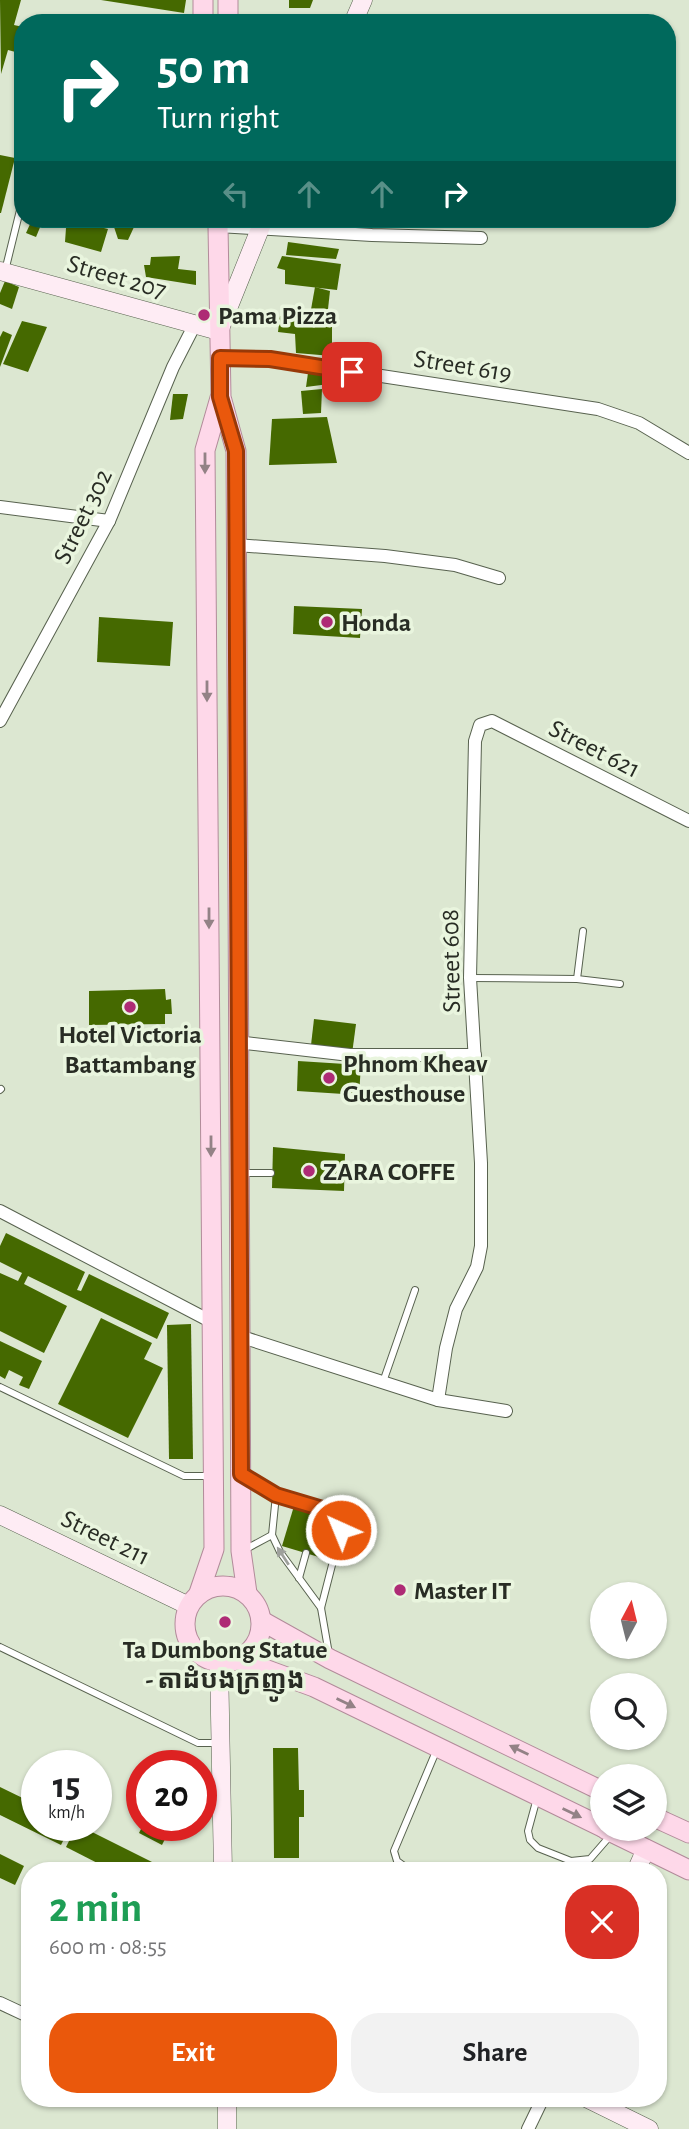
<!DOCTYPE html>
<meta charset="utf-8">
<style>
:root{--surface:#fff;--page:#f2f2f2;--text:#202124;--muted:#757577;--accent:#ea580c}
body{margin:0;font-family:"Alegreya Sans","Noto Sans Khmer",sans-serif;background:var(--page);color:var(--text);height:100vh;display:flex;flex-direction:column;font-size:26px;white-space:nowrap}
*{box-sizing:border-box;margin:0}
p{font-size:23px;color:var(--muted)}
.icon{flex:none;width:38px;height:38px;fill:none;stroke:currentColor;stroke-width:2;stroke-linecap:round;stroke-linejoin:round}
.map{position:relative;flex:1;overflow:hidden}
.sheet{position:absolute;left:21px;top:1862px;width:646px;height:245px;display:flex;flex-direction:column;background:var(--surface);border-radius:28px;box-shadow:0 2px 5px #0004}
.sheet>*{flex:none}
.guide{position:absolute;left:14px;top:14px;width:662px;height:214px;border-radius:28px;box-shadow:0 2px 5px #0004;background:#00695c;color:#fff;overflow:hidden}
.needle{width:46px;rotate:7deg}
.tools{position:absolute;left:590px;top:1582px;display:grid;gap:14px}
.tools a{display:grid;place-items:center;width:77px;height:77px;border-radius:50%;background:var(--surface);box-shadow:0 2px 5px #0004;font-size:35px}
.speed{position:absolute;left:21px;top:1750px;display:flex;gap:14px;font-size:35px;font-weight:700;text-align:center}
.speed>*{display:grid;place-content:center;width:91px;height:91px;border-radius:50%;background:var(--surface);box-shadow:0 2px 5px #0004;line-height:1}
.speed small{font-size:18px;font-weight:400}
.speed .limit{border:10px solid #d22;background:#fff;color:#111}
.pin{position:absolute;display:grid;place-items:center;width:60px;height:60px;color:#fff;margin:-30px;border-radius:14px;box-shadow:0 4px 10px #0006}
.me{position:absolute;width:77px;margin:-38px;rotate:316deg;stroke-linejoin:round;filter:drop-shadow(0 0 5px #0008)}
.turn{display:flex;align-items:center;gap:24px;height:147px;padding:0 28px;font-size:32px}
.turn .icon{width:91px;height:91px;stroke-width:2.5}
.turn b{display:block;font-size:49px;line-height:60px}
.lanes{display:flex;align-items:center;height:66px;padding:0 28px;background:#0003;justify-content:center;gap:35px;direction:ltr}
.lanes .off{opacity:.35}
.round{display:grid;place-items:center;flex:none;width:74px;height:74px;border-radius:28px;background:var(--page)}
.headline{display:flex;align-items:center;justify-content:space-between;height:119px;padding:0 28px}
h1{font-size:42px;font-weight:700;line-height:52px;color:#1e9e55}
.primary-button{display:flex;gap:14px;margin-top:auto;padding:14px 28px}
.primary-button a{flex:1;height:80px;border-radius:28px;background:var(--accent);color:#fff;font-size:28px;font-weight:700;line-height:80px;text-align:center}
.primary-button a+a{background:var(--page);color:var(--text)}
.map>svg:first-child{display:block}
.building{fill:#456900}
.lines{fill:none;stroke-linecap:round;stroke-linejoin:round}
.lane-casing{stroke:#58624f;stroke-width:8}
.street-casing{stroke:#58624f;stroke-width:14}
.secondary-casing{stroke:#58624f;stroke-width:19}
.primary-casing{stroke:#b28b9a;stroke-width:21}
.lane{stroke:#fff;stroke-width:6}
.street{stroke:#fff;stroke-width:12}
.secondary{stroke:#feecf4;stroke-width:18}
.primary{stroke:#fed8e9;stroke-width:19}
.oneway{fill:#938286}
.oneway2{fill:#9ea09c}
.route-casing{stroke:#983908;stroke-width:18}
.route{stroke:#ea580c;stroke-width:12}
.poi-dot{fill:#ae2b75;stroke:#e9f5de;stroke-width:2.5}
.labels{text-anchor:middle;stroke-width:7;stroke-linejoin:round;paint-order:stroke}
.street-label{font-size:26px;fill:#282c24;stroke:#e9f5de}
.poi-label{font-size:26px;font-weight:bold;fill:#282c24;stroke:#e9f5de;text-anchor:start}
</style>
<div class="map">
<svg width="689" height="2129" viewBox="0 0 689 2129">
<rect width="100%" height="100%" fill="#dce7d1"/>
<g class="building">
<path d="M0,0H21L14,25L23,27V54L8,50L1,74Z"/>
<path d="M101,0H186L184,13Z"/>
<path d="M289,0H313L310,8H289Z"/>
<path d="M0,155L15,158L1,213H0Z"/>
<path d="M58,219H68L66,228L68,223L99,227L70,222L71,219H106L104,228L108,229L101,252L65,242L66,228L57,224Z"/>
<path d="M118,219H182L180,227L141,224Z"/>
<path d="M308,219H335L334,223L307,221Z"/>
<path d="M31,222L41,225L36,237L26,233Z"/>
<path d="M113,224L134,227L128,240L118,239Z"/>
<path d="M288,242L339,249L336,259L286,255Z"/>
<path d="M180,256L178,269L196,271V285L146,277L144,265H150L151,257Z"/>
<path d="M282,256L341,264L337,290L285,284V270L277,268Z"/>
<path d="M5,281L19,287L12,309L0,304V293Z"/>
<path d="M315,287L330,291L327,318L310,315Z"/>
<path d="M280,316L332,319V356L296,353L295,334L278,332Z"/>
<path d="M22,321L47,327L28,372L3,364Z"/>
<path d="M3,331L12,335L0,367V337Z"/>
<path d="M308,373H331L329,384L306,387Z"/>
<path d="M322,389L321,413L303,414L301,391Z"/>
<path d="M173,394H188L183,419L170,420Z"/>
<path d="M327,417L337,463L269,465L272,419Z"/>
<path d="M294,606L362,609L360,638L293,634Z"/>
<path d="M99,617L173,622L170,666L97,662Z"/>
<path d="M165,989L166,1000L171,999L172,1014H165V1024L89,1025V991Z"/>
<path d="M314,1019L356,1024L352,1054L311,1045Z"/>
<path d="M298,1061L361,1065L359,1095L297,1091Z"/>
<path d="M273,1147L345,1154L344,1191L272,1188Z"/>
<path d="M6,1233L85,1272L77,1290L81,1291L89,1274L169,1313L157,1339L28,1276L24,1284L67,1306L44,1353L0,1331V1273L18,1281L22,1273L0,1262V1246Z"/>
<path d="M101,1318L152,1343L144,1359L163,1368L128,1438L58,1404Z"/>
<path d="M191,1324L193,1459H169L167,1325Z"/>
<path d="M0,1341L42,1361L29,1389L19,1385L23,1377L9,1370L5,1379L0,1376Z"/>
<path d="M294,1506L334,1519L322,1558L282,1546Z"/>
<path d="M273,1748H298L299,1790H304V1817H299V1858H274Z"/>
<path d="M0,1787L37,1805V1825H71L61,1845L0,1815Z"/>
<path d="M77,1825H78L170,1871H113L66,1847Z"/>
<path d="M143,1825H172L162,1845L139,1833Z"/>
<path d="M0,1854L24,1866L15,1885L0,1878Z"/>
</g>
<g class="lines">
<g class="lane-casing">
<g id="lane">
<path d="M5,271L23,198"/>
<path d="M470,978L577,979L583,931"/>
<path d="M577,979L620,984"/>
<path d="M0,1090L1,1089"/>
<path d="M243,1173H271"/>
<path d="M383,1382L415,1290"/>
<path d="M0,1387L184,1476H211"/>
<path d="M244,1476L276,1495L333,1512L340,1517L341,1530L321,1608L329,1654"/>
<path d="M276,1495L272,1535L280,1552L321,1608"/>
<path d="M246,1549L272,1535"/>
<path d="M299,1578L306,1553"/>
<path d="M0,1647L198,1743H217"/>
<path d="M537,1798L528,1831L530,1840L538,1848L571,1861L590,1859L610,1836"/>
<path d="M411,1871L397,1861L394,1851L437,1749"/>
</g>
</g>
<g class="street-casing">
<g id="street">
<path d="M218,226L372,235L481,238"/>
<path d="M220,358L270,359L598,409L639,423L689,453"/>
<path d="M0,507L109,521"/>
<path d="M236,545L385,556L455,565L499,578"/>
<path d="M0,721L109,521L173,367L194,326"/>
<path d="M237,1042L350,1055H475"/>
<path d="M0,1211L212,1322"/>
<path d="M239,1336L438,1400L506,1411"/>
<path d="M438,1400L446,1348L456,1309L477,1267L481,1246V1163L470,978L475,741L480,725L492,721L689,821"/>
<path d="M0,2003L30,2017"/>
<path d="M528,2129L543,2098"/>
</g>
</g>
<g class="secondary-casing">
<g id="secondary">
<path d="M353,23L363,0"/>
<path d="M0,271L219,331L264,219"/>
<path d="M0,1515L189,1606"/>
<path d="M219,1662L223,1871"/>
<path d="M636,1871L646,1849"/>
<path d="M227,2098V2129"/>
<path d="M586,2098L649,2129"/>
</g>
</g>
<g class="primary-casing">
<g id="primary">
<path d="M203,0V23"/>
<path d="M228,0V23"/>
<path d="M220,219L218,226L221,397L236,451L241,1551L247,1593"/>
<circle cx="223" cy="1624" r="38"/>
<path d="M199,1593L214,1549L205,450L220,398"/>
<path d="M262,1621L330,1659L602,1791"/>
<path d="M237,1659L314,1687L602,1827"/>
<path d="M654,1817L689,1833"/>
<path d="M605,1829L689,1870"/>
</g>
</g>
<use href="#lane" class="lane"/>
<use href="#street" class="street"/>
<use href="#secondary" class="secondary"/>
<use href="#primary" class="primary"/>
</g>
<defs><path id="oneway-solid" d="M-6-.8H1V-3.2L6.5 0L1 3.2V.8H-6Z" transform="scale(1.75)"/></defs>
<g class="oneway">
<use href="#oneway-solid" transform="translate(205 463) rotate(90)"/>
<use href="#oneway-solid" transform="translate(207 691) rotate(90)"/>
<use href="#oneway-solid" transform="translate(209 918) rotate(90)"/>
<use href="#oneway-solid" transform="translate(211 1146) rotate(90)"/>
<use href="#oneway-solid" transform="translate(346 1703) rotate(26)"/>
<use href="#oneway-solid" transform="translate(519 1750) rotate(-154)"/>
<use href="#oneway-solid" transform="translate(572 1813) rotate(26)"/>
</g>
<use class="oneway2" href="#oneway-solid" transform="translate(283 1556) rotate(-123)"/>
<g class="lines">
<g class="route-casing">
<path id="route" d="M341,1530L340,1517L333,1512L276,1495L241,1474L236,451L220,397V358L270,359L352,372"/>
</g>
<use href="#route" class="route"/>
</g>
<g class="poi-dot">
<circle cx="204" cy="315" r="7"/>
<circle cx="327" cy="622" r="7"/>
<circle cx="130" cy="1007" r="7"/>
<circle cx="329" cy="1078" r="7"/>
<circle cx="309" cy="1171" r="7"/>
<circle cx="400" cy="1590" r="7"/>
<circle cx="225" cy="1622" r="7"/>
</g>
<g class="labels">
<g class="street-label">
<text transform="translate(117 276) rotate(16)" y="9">Street 207</text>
<text transform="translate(463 365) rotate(9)" y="9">Street 619</text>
<text transform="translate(82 516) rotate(-64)" y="9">Street 302</text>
<text transform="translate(595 748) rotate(27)" y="9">Street 621</text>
<text transform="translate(450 961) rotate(-91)" y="9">Street 608</text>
<text transform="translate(106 1537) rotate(26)" y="9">Street 211</text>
</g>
<g class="poi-label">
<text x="218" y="324">Pama Pizza</text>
<text x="341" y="631">Honda</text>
<text x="130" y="1043" text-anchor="middle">Hotel Victoria<tspan x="130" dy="30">Battambang</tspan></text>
<text x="343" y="1072">Phnom Kheav<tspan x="343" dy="30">Guesthouse</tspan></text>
<text x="323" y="1180">ZARA COFFE</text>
<text x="414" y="1599">Master IT</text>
<text x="225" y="1658" text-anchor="middle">Ta Dumbong Statue<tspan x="225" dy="30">- តាដំបងក្រញូង</tspan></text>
</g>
</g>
</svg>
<div class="tools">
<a><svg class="needle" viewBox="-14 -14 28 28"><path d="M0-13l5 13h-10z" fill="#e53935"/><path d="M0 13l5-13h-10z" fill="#757577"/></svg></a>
<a><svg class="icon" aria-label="search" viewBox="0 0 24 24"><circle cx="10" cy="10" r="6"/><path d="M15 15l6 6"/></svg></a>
<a><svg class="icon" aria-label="layers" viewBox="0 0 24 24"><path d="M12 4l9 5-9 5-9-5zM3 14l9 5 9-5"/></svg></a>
</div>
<div class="speed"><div>15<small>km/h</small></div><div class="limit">20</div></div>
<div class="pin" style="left:352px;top:372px;background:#d93025"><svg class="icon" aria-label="arrive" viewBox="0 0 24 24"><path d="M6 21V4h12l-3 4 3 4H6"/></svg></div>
<svg class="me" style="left:341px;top:1530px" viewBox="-20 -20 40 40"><circle r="17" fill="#ea580c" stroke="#fff" stroke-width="3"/><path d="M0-11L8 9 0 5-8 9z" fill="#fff"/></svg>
<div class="guide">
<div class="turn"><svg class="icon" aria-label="right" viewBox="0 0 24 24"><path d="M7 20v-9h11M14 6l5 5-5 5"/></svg><div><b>50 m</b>Turn right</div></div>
<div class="lanes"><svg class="icon off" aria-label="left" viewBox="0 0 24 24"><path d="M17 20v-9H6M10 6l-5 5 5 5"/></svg><svg class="icon off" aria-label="ahead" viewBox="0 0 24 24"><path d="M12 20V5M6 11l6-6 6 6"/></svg><svg class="icon off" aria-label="ahead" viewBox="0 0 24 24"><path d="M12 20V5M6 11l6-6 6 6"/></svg><svg class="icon" aria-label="right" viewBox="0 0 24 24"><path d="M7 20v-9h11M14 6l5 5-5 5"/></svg></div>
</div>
<section class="sheet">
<div class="headline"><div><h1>2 min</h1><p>600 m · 08:55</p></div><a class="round" style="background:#d93025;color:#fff"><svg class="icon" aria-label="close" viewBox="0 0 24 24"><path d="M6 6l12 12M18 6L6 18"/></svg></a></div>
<div class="primary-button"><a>Exit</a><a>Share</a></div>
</section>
</div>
